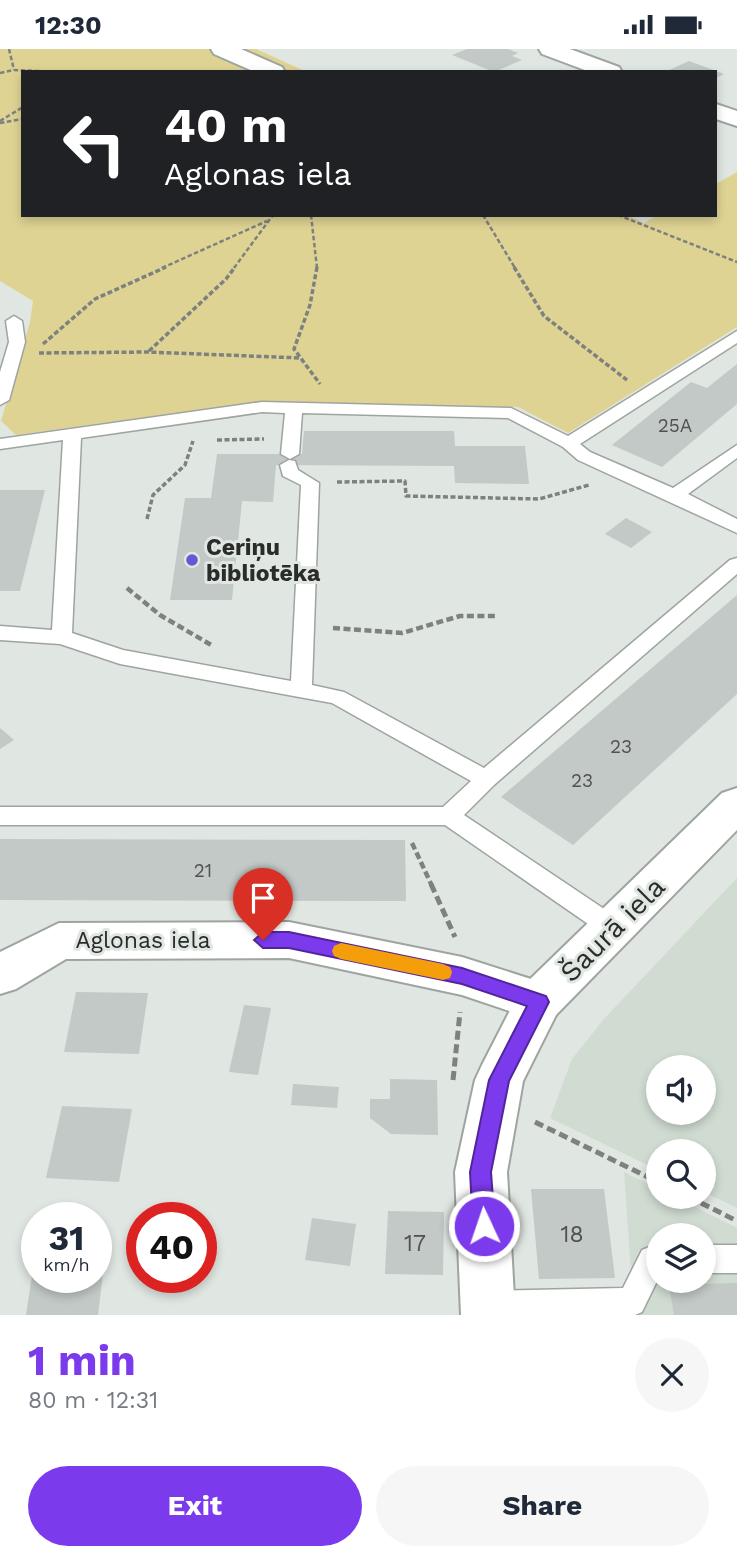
<!DOCTYPE html>
<meta charset="utf-8">
<style>
:root{--surface:#fff;--page:#f6f6f7;--text:#1f2937;--muted:#747a83;--accent:#7c3aed}
body{margin:0;font-family:"Work Sans",sans-serif;background:var(--page);color:var(--text);height:100vh;display:flex;flex-direction:column;font-size:26px;white-space:nowrap}
*{box-sizing:border-box;margin:0}
p{font-size:23px;color:var(--muted)}
.icon{flex:none;width:38px;height:38px;fill:none;stroke:currentColor;stroke-width:2;stroke-linecap:round;stroke-linejoin:round}
.map{position:relative;height:1266px;overflow:hidden}
.details{display:flex;flex-direction:column;background:var(--surface);flex:1}
.details>*{flex:none}
.guide{position:absolute;left:21px;top:21px;width:696px;height:147px;border-radius:0px;box-shadow:0 4px 10px #0003;background:#202124;color:#fff;overflow:hidden}
.buttons{position:absolute;left:646px;top:1006px;display:grid;gap:14px}
.buttons a{display:grid;place-items:center;width:70px;height:70px;border-radius:50%;background:var(--surface);box-shadow:0 4px 10px #0003;font-size:35px}
.speed{position:absolute;left:21px;top:1153px;display:flex;gap:14px;font-size:35px;font-weight:700;text-align:center}
.speed>*{display:grid;place-content:center;width:91px;height:91px;border-radius:50%;background:var(--surface);box-shadow:0 4px 10px #0003;line-height:1}
.speed small{font-size:18px;font-weight:400}
.speed .limit{border:10px solid #d22;background:#fff;color:#111}
.pin{position:absolute;display:grid;place-items:center;width:60px;height:60px;color:#fff;margin:-72px -30px;border-radius:50% 50% 50% 0;rotate:-45deg;box-shadow:0 0 7px #0007}
.pin .icon{rotate:45deg}
.me{position:absolute;width:77px;margin:-38px;rotate:357deg;stroke-linejoin:round;filter:drop-shadow(0 0 5px #0008)}
.turn{display:flex;align-items:center;gap:24px;height:147px;padding:0 28px;font-size:32px}
.turn .icon{width:91px;height:91px;stroke-width:2.5}
.turn b{display:block;font-size:49px;line-height:60px}
.round{display:grid;place-items:center;flex:none;width:74px;height:74px;border-radius:37px;background:var(--page)}
.overview{display:flex;align-items:center;justify-content:space-between;height:119px;padding:0 28px}
h1{font-size:42px;font-weight:700;line-height:52px;color:var(--accent)}
.action{display:flex;gap:14px;margin-top:auto;padding:14px 28px}
.action a{flex:1;height:80px;border-radius:42px;background:var(--accent);color:#fff;font-size:28px;font-weight:700;line-height:80px;text-align:center}
.action a+a{background:var(--page);color:var(--text)}
.status{display:flex;justify-content:space-between;align-items:center;height:49px;padding:0 35px;background:var(--surface);direction:ltr}
.status svg{height:19px;fill:currentColor}
.map>svg:first-child{display:block}
.built{fill:#d0dcd2;fill-rule:evenodd}
.green{fill:#dfd394}
.building{fill:#c2c9c7}
.lines{fill:none;stroke-linecap:round;stroke-linejoin:round}
.service-casing{stroke:#9ea49f;stroke-width:3}
.minor-casing{stroke:#9ea49f;stroke-width:4}
.tertiary-casing{stroke:#9ea49f;stroke-width:4}
.path-far3{stroke:#7e827f;stroke-width:2.5;stroke-dasharray:4.5 2.5;stroke-linecap:butt}
.path-far2{stroke:#7e827f;stroke-width:3.5;stroke-dasharray:5 2.5;stroke-linecap:butt}
.path-far1{stroke:#7e827f;stroke-width:4.5;stroke-dasharray:7 3.5;stroke-linecap:butt}
.path{stroke:#7e827f;stroke-width:5;stroke-dasharray:9 4.5;stroke-linecap:butt}
.service{fill:#fff;fill-rule:evenodd}
.minor{fill:#fff;fill-rule:evenodd}
.tertiary{fill:#fff;fill-rule:evenodd}
.route{fill:#7c3aed;stroke:#51269a;stroke-width:2}
.slow{fill:#f59e0b}
.poi-dot{fill:#6459d2;stroke:#e0e6e1;stroke-width:2.5}
.labels{text-anchor:middle;stroke-width:6;stroke-linejoin:round;paint-order:stroke}
.number-label{font-size:19px;fill:#505351}
.poi-label{font-size:23px;font-weight:bold;fill:#2a2c2a;stroke:#e0e6e1;text-anchor:start}
.street-label{font-size:23px;fill:#2a2c2a;stroke:#e0e6e1}
.near-number-label{font-size:23px;fill:#505351}
.near-street-label{font-size:28px;fill:#2a2c2a;stroke:#e0e6e1}
</style>
<div class="status"><b>12:30</b><svg viewBox="0 0 49 12"><path d="M0 12V9h3v3zM5 12V6h3v6zM10 12V3h3v9zM15 12V0h3v12zM26 1h20v11H26zM47 4h2v5h-2z"/></svg></div>
<div class="map">
<svg width="737" height="1266" viewBox="0 0 737 1266">
<rect width="100%" height="100%" fill="#e0e6e1"/>
<g class="built">
<path d="M737,829V1159L704,1143V1102H658V1121L550,1069L572,1010L604,970ZM658,1018H704V1064H658Z"/>
<path d="M624,1123L658,1140V1148H675L737,1179V1266H634ZM658,1186H704V1232H658Z"/>
</g>
<path class="green" d="M0,0H256L307,23H23V166H627L644,174L658,166H716V135L737,123V278L568,384L518,358L263,352L16,386L1,372L30,273L33,252L0,232Z"/>
<g class="building">
<path d="M467,0H508L518,4L512,7L522,11L494,23L452,6Z"/>
<path d="M689,12L716,22L724,25L716,29V23H665Z"/>
<path d="M737,315V355L662,418L612,396L691,333L707,339Z"/>
<path d="M304,382H454L455,397H525L529,435L455,434L454,417L276,416L273,453L242,452L232,551H170L185,449H211L217,405H302Z"/>
<path d="M0,441H45L20,542H0Z"/>
<path d="M626,469L652,483L631,499L605,485Z"/>
<path d="M737,546V645L573,796L501,748Z"/>
<path d="M0,679L14,691L0,700Z"/>
<path d="M0,790L405,791L406,852L0,851Z"/>
<path d="M76,943L148,944L139,1005L64,1003Z"/>
<path d="M244,956L271,959L258,1026L229,1023Z"/>
<path d="M390,1030L437,1031L438,1086L391,1085L370,1069V1050H390Z"/>
<path d="M293,1035L339,1038L337,1059L291,1056Z"/>
<path d="M62,1057L132,1060L119,1133L46,1129Z"/>
<path d="M531,1140H604L615,1229L539,1230Z"/>
<path d="M388,1162L444,1163L443,1226L385,1225Z"/>
<path d="M312,1169L356,1175L350,1217L305,1211Z"/>
<path d="M96,1199H106L98,1266H26L35,1207L37,1228H96Z"/>
<path d="M737,1234V1266H674L669,1236Z"/>
</g>
<g class="lines">
<g class="service-casing">
<g id="service">
<path d="M14,267L22,272L25,293L9,351L0,356V323L9,293L6,272Z"/>
<path d="M737,282V294L580,395L590,403L673,439L737,396V409L688,445L737,470V484L578,411L563,398L508,369L302,364L299,405L290,410L281,405L285,364L262,363L81,389L72,584L123,601L291,632L301,436L283,427L280,416L289,411L295,412L298,421L319,434L312,636L344,643L484,719L730,511L737,509V525L494,736L464,766L622,872L625,879L622,886L613,889L604,886L445,776H0V758H443L471,732L332,654L120,615L60,595L0,591V577L52,581L63,391L0,400V390L262,353L511,359L568,387Z"/>
<rect x="704" y="1196" width="33" height="28"/>
<path d="M652,1197H658V1230L642,1263L635,1266H477L473,1257L477,1247L488,1242L623,1239L642,1201Z"/>
</g>
</g>
<g class="minor-casing">
<g id="minor">
<path d="M211,0H241L282,18L285,23H255L214,5Z"/>
<path d="M539,0H570L619,18L622,23H590L542,5Z"/>
<path d="M716,55L737,62V77L716,70Z"/>
<path d="M289,873L462,908L556,938L562,952L556,966L539,972L462,946L289,909L66,910L16,940L0,945V903L59,874Z"/>
</g>
</g>
<g class="tertiary-casing">
<path id="tertiary" d="M737,739V781L556,966L523,1032L507,1123L515,1266H461L455,1123L475,1031L482,1016L522,938L722,744Z"/>
</g>
<g class="path-far3">
<path d="M9,0L14,21"/>
<path d="M0,24L14,21L61,23"/>
<path d="M0,72L23,58"/>
<path d="M0,74L23,70"/>
<path d="M311,166L317,219"/>
<path d="M483,166L515,219"/>
<path d="M618,166L737,213"/>
<path d="M162,219L267,172"/>
<path d="M234,219L273,166"/>
</g>
<g class="path-far2">
<path d="M317,218L310,256L294,300L320,335"/>
<path d="M514,218L544,267L627,331"/>
<path d="M43,295L95,250L166,218"/>
<path d="M149,302L226,230L235,218"/>
<path d="M39,304L148,303L301,309"/>
<path d="M217,391L264,390"/>
<path d="M337,433L405,432L406,447L539,450L589,436"/>
<path d="M147,470L153,446L185,416L193,392"/>
</g>
<g class="path-far1">
<path d="M127,539L160,566L213,597"/>
<path d="M333,579L402,584L460,567H498"/>
<path d="M412,794L432,837"/>
</g>
<g class="path">
<path d="M431,835L455,888"/>
<path d="M453,1031L460,963"/>
<path d="M535,1073L658,1133"/>
<path d="M689,1148L737,1172"/>
</g>
<use href="#service" class="service"/>
<use href="#minor" class="minor"/>
<use href="#tertiary" class="tertiary"/>
</g>
<path class="route" d="M263,883H289L462,919L546,947L549,953L509,1032L491,1123L495,1177L491,1184L484,1187L476,1184L473,1177L470,1123L489,1031L527,957L462,935L289,899H263L254,891Z"/>
<path class="slow" d="M341,894L443,915L450,918L452,923L450,929L443,931L341,910L334,907L332,902L334,897Z"/>
<circle class="poi-dot" cx="192" cy="511" r="7"/>
<g class="labels">
<g class="number-label">
<text x="675" y="383">25A</text>
<text x="621" y="704">23</text>
<text x="582" y="738">23</text>
<text x="203" y="828">21</text>
</g>
<g class="poi-label">
<text x="206" y="506">Ceriņu<tspan x="206" dy="26">bibliotēka</tspan></text>
</g>
<g class="street-label">
<text x="143" y="899">Aglonas iela</text>
</g>
<g class="near-number-label">
<text x="572" y="1193">18</text>
<text x="415" y="1202">17</text>
</g>
<g class="near-street-label">
<text transform="translate(612 880) rotate(-45)" y="10">Šaurā iela</text>
</g>
</g>
</svg>
<div class="buttons">
<a><svg class="icon" aria-label="sound" viewBox="0 0 24 24"><path d="M4 9h4l5-4v14l-5-4H4zM17 9q2 3 0 6"/></svg></a>
<a><svg class="icon" aria-label="search" viewBox="0 0 24 24"><circle cx="10" cy="10" r="6"/><path d="M15 15l6 6"/></svg></a>
<a><svg class="icon" aria-label="layers" viewBox="0 0 24 24"><path d="M12 4l9 5-9 5-9-5zM3 14l9 5 9-5"/></svg></a>
</div>
<div class="speed"><div>31<small>km/h</small></div><div class="limit">40</div></div>
<div class="pin" style="left:263px;top:891px;background:#d93025"><svg class="icon" aria-label="arrive" viewBox="0 0 24 24"><path d="M6 21V4h12l-3 4 3 4H6"/></svg></div>
<svg class="me" style="left:484px;top:1177px" viewBox="-20 -20 40 40"><circle r="17" fill="#7c3aed" stroke="#fff" stroke-width="3"/><path d="M0-11L8 9 0 5-8 9z" fill="#fff"/></svg>
<div class="guide">
<div class="turn"><svg class="icon" aria-label="left" viewBox="0 0 24 24"><path d="M17 20v-9H6M10 6l-5 5 5 5"/></svg><div><b>40 m</b>Aglonas iela</div></div>
</div>
</div>
<section class="details">
<div class="overview"><div><h1>1 min</h1><p>80 m · 12:31</p></div><a class="round"><svg class="icon" aria-label="close" viewBox="0 0 24 24"><path d="M6 6l12 12M18 6L6 18"/></svg></a></div>
<div class="action"><a>Exit</a><a>Share</a></div>
</section>
